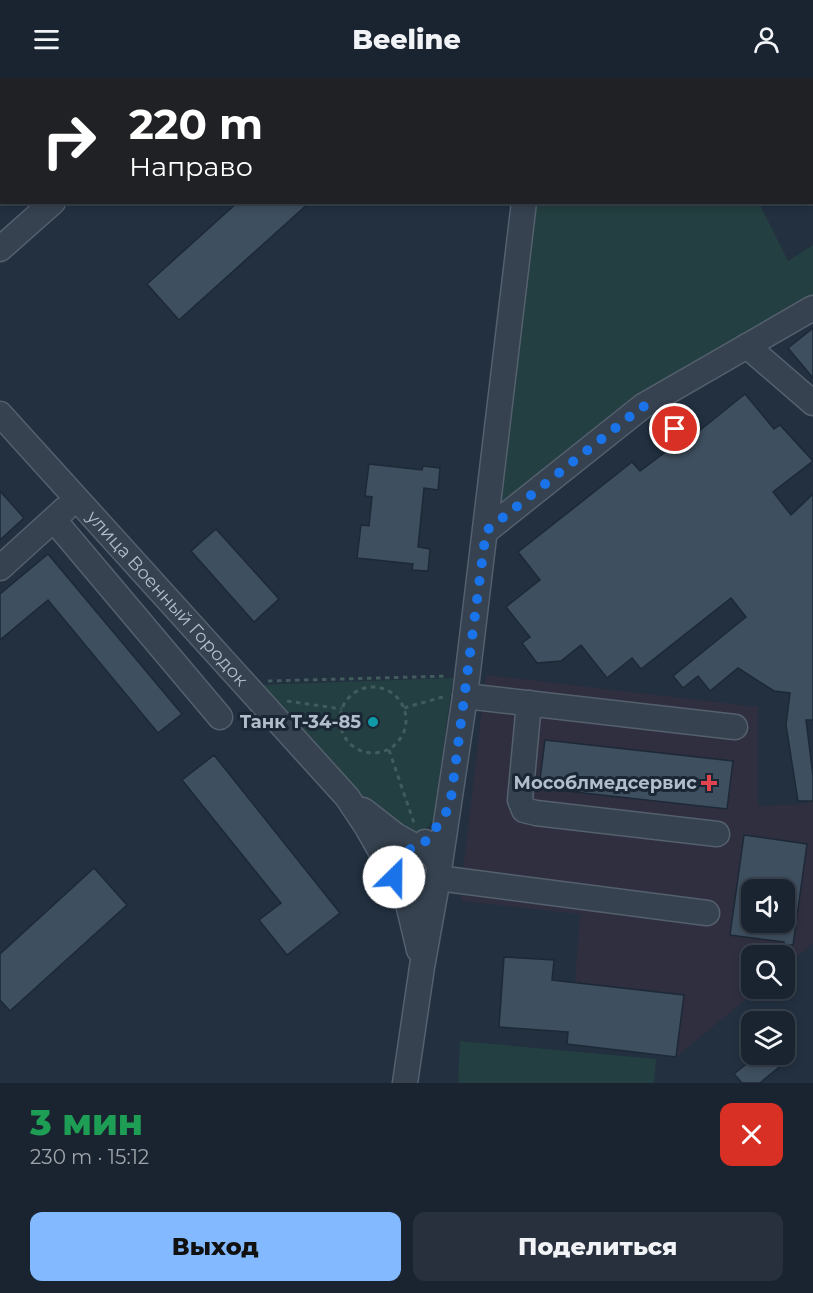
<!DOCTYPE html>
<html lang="ru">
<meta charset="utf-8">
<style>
:root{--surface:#1a2430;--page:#27303c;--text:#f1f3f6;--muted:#9fa4ab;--line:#38414c;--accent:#83b9ff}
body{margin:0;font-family:Montserrat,sans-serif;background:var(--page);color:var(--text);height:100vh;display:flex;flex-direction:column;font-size:22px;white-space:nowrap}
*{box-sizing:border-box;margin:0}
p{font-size:20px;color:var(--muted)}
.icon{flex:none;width:33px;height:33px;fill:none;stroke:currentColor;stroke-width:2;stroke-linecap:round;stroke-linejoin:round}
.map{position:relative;height:1005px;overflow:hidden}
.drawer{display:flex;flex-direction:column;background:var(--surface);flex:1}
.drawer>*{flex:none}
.guide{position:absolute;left:0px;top:0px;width:813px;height:126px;box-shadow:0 3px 9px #0003,0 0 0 2px var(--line);background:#202124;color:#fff;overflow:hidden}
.tools{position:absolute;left:741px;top:801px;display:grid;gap:12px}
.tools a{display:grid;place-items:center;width:54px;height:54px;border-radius:12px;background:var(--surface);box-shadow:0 3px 9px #0003,0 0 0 2px var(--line);font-size:30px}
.pin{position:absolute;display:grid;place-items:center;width:51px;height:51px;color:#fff;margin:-26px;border:3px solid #fff;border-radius:50%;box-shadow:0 2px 6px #0007}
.me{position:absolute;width:66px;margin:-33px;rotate:23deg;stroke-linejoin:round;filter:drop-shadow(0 0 4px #0008)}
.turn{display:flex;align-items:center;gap:21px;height:126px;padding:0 30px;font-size:27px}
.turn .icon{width:78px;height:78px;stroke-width:2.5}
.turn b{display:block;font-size:42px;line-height:51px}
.round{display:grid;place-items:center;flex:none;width:63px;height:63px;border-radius:12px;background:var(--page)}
.overview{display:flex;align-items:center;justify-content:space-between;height:102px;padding:0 30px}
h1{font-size:36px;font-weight:800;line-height:45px;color:#1e9e55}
.button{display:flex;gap:12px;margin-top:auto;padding:12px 30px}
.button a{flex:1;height:69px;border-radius:12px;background:var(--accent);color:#111;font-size:24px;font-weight:800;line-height:69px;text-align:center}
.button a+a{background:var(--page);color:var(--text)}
header{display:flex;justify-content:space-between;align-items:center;height:78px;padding:0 30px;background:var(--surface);font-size:27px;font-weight:800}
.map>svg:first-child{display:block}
.medical{fill:#302f40;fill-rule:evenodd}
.green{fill:#243f41}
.building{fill:#3e4f5f;stroke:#1d2937;stroke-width:1.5;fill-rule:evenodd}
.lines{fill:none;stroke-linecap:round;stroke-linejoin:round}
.minor-casing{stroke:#54606e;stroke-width:27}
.path{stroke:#425c5e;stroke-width:3;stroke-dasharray:4.5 4.5;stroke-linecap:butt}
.minor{stroke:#364250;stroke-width:24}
.route{stroke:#1a73e8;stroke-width:10;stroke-dasharray:0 18}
.culture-dot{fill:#0f9aa8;stroke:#1b2735;stroke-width:2}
.health-dot{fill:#e0444e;stroke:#1b2735;stroke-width:2}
.labels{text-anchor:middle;stroke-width:6;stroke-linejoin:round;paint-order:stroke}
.street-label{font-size:18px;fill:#b2bdcb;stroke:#1b2735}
.poi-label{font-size:18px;font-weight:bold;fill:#b2bdcb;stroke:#1b2735;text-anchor:end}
</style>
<header><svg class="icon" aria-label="menu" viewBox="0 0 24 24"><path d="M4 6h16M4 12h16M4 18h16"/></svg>Beeline<svg class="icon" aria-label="person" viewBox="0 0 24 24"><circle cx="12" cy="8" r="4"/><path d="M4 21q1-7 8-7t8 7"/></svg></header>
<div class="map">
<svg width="813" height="1005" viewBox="0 0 813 1005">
<rect width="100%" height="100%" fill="#223040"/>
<path class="medical" d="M486,597L758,629V728L802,726L813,723V865L785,889L784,878H752V910L759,911L676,979L567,966L575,905L580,836L461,823L462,802ZM752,812H784V844H752Z"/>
<g class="green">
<path d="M0,0H152L2,2L1,95Z"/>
<path d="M648,124L664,128L669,124L759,125L788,183L813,167V230L747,268L486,453L524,125Z"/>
<path d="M453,600L433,742C423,760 409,756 392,751L251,607Z"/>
<path d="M460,963L656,981L654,1005H458Z"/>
</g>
<g class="building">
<path d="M238,124H310L179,242L147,206Z"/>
<path d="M813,250V300L788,270Z"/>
<path d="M745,316L774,351L780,347L813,383L773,414L791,437L813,416V642H806L813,698V723H798L786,647L790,615L774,613L738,590L710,613L698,598L683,610L673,598L746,539L731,520L641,591L632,580L607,600L581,567L561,583L537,585L522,565L530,559L506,529L540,502L518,474L632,384L640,393L668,372L666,369L679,359L684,365Z"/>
<path d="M369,386L422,392L423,388L440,390L438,412L424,410L418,469L430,471L428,493L412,492L413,486L357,480L361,447L369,448L372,419L365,418Z"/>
<path d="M0,413L24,440L0,462Z"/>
<path d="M216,451L279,521L254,544L191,473Z"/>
<path d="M48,476L182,636L158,655L48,522L0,562V516Z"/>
<path d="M545,662L733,683L727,731L539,710Z"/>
<path d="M214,677L340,835L287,877L259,842L281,825L182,702Z"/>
<path d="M744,757L807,766L793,867H784V864L730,857ZM752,812H784V844H752Z"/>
<path d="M94,790L127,827L10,933L0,922V876Z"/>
<path d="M504,879L554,882L552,902L684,917L676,979L567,966L568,954L499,949Z"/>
<path d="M759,976H795L760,1005H742L734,996Z"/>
</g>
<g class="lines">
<g class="minor-casing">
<g id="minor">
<path d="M193,2L195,0"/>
<path d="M540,2V0"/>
<path d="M0,171L53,124"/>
<path d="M747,268L813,325"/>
<path id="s1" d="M0,336L347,719L367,749L393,795"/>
<path d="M54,442L220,639"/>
<path d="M486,453L643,328L813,230"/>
<path d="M0,490L65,431"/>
<path d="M465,618L735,649"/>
<path d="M529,625L520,722L524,732L536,735L717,756"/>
<path d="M363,732L395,757L418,770L425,764"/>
<circle cx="416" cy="793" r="23"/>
<path d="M439,792L465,618L524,124"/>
<path d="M405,813L419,872"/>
<path d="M405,1005L422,889L438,800L707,835"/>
</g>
</g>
<g class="path">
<path d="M660,340L675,351L687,355"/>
<path d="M268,603L448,598"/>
<circle cx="373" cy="642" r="33"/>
<path d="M287,623L342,631"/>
<path d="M404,630L446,618"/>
<path d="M389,672L414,745"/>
</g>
<use href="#minor" class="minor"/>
</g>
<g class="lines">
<path class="route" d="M394,799L393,791L397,780L406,772L418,770L430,759L450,728L486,453L643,328L675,351"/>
</g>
<circle class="culture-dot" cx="373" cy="644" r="6"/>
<path class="health-dot" d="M706 696h6v6h6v6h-6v6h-6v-6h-6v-6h6z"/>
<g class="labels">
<g class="street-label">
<text dy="6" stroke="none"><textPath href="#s1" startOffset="249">улица Военный Городок</textPath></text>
</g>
<g class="poi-label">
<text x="361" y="650">Танк Т-34-85</text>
<text x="697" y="711">Мособлмедсервис</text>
</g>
</g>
</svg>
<div class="tools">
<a><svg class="icon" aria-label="sound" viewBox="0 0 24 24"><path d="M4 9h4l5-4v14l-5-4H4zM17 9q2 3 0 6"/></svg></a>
<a><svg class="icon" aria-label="search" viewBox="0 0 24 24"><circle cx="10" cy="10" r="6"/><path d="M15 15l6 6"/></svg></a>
<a><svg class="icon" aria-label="layers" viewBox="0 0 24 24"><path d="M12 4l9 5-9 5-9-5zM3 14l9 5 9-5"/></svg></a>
</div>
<div class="pin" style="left:675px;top:351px;background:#d93025"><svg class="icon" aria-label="arrive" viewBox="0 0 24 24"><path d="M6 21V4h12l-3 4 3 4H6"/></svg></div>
<svg class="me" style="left:394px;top:799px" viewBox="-20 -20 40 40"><circle r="19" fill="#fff"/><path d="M0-13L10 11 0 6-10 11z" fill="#1a73e8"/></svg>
<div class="guide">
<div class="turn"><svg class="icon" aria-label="right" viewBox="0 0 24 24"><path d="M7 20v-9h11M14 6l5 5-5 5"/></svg><div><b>220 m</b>Направо</div></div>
</div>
</div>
<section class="drawer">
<div class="overview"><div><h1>3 мин</h1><p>230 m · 15:12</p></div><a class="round" style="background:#d93025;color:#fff"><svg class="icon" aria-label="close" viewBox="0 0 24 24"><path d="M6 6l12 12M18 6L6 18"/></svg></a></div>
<div class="button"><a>Выход</a><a>Поделиться</a></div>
</section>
